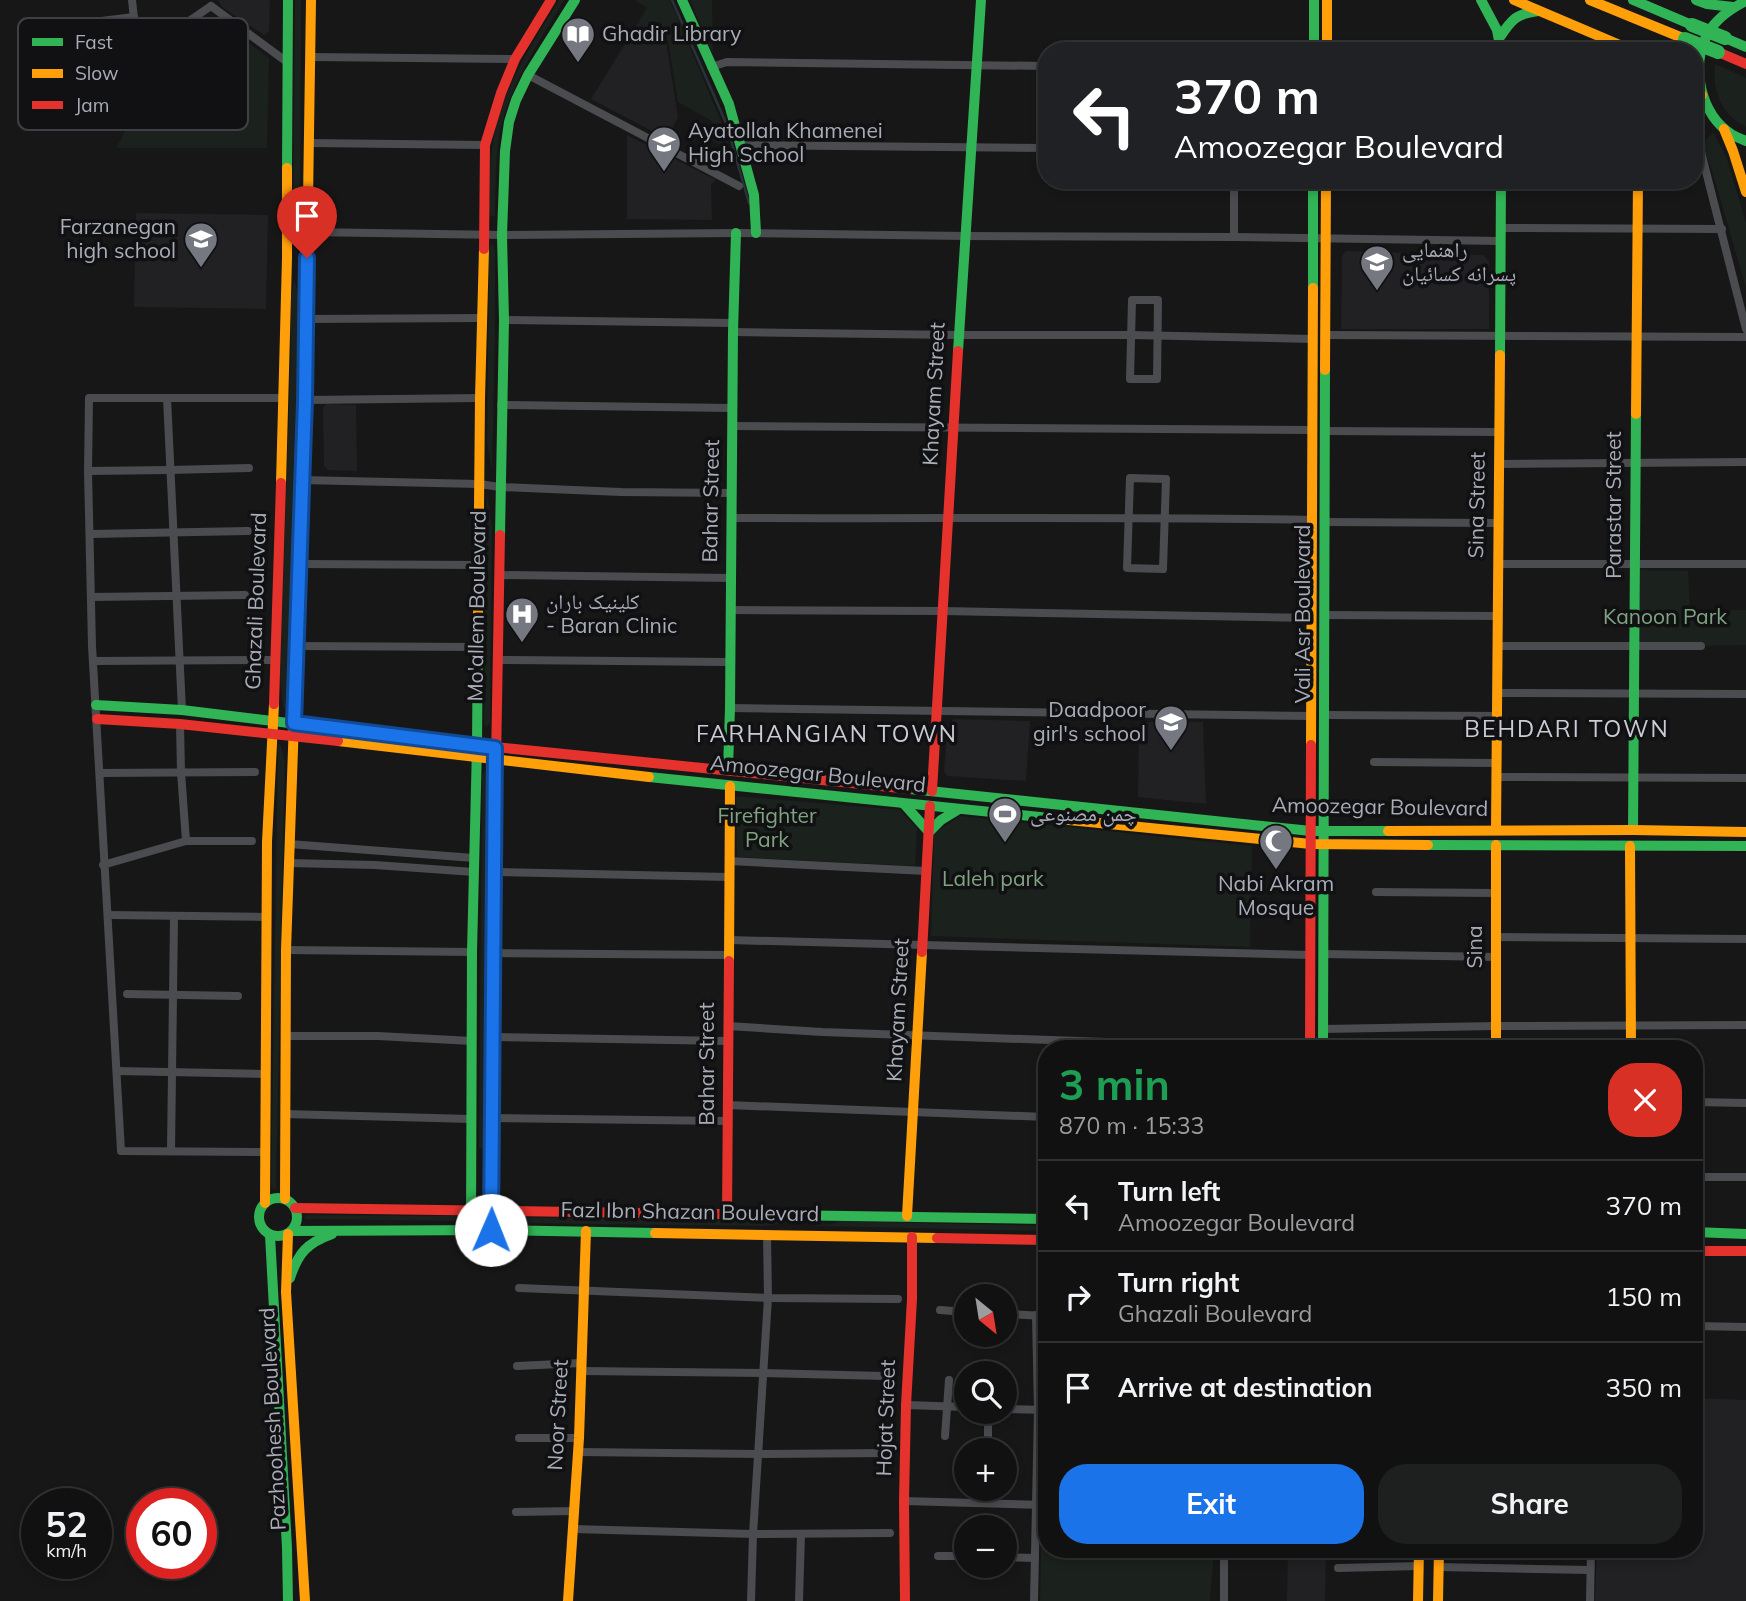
<!DOCTYPE html>
<meta charset="utf-8">
<style>
:root{--surface:#111;--page:#1e1f1f;--text:#f1f3f6;--muted:#9c9d9f;--line:#303131;--accent:#1a73e8}
body{margin:0;font-family:Mulish,"Noto Naskh Arabic",sans-serif;background:var(--page);color:var(--text);height:100vh;display:flex;flex-direction:column;font-size:26px;white-space:nowrap}
*{box-sizing:border-box;margin:0}
p{font-size:23px;color:var(--muted)}
.icon{flex:none;width:38px;height:38px;fill:none;stroke:currentColor;stroke-width:2;stroke-linecap:round;stroke-linejoin:round}
.map{position:relative;flex:1;overflow:hidden}
.details{position:absolute;left:1038px;top:1040px;width:665px;height:518px;display:flex;flex-direction:column;background:var(--surface);border-radius:28px;box-shadow:0 4px 10px #0003,0 0 0 2px var(--line)}
.details>*{flex:none}
.banner{position:absolute;left:1038px;top:42px;width:665px;height:147px;border-radius:28px;box-shadow:0 4px 10px #0003,0 0 0 2px var(--line);background:#202124;color:#fff;overflow:hidden}
.needle{width:46px;rotate:150deg}
.controls{position:absolute;left:954px;top:1284px;display:grid;gap:14px}
.controls a{display:grid;place-items:center;width:63px;height:63px;border-radius:50%;background:var(--surface);box-shadow:0 4px 10px #0003,0 0 0 2px var(--line);font-size:35px}
.speed{position:absolute;left:21px;top:1488px;display:flex;gap:14px;font-size:35px;font-weight:700;text-align:center}
.speed>*{display:grid;place-content:center;width:91px;height:91px;border-radius:50%;background:var(--surface);box-shadow:0 4px 10px #0003,0 0 0 2px var(--line);line-height:1}
.speed small{font-size:18px;font-weight:400}
.speed .limit{border:10px solid #d22;background:#fff;color:#111}
.pin{position:absolute;display:grid;place-items:center;width:60px;height:60px;color:#fff;margin:-72px -30px;border-radius:50% 50% 50% 0;rotate:-45deg;box-shadow:0 0 7px #0007}
.pin .icon{rotate:45deg}
.me{position:absolute;width:77px;margin:-38px;rotate:1deg;stroke-linejoin:round;filter:drop-shadow(0 0 5px #0008)}
.turn{display:flex;align-items:center;gap:24px;height:147px;padding:0 21px;font-size:32px}
.turn .icon{width:91px;height:91px;stroke-width:2.5}
.turn b{display:block;font-size:49px;line-height:60px}
.round{display:grid;place-items:center;flex:none;width:74px;height:74px;border-radius:28px;background:var(--page)}
.head{display:flex;align-items:center;justify-content:space-between;height:119px;padding:0 21px}
h1{font-size:42px;font-weight:700;line-height:52px;color:#1e9e55}
.cta{display:flex;gap:14px;margin-top:auto;padding:14px 21px}
.cta a{flex:1;height:80px;border-radius:28px;background:var(--accent);color:#fff;font-size:28px;font-weight:700;line-height:80px;text-align:center}
.cta a+a{background:var(--page);color:var(--text)}
ul{padding:0;list-style:none}
li{display:flex;align-items:center;gap:21px;height:91px;padding:0 21px;border-top:2px solid var(--line)}
li div{flex:1}
li b{display:block;font-size:26px}
li em{font-style:normal}
.map>svg:first-child{display:block}
.built{fill:#212124}
.green{fill:#1b211c}
.lines{fill:none;stroke-linecap:round;stroke-linejoin:round}
.stream{stroke:#2a3239;stroke-width:2.5}
.street{stroke:#4b4c50;stroke-width:8}
.fast{stroke:#30b455;stroke-width:10}
.slow{stroke:#ff9f0a;stroke-width:10}
.jam{stroke:#e5322d;stroke-width:10}
.fast-bridge{stroke:#30b455;stroke-width:14}
.route-casing{stroke:#114b97;stroke-width:18}
.route{stroke:#1a73e8;stroke-width:12}
.labels{text-anchor:middle;stroke-width:7;stroke-linejoin:round;paint-order:stroke}
.poi-label{font-size:21px;fill:#a8adb8;stroke:#111113;text-anchor:start}
.street-label{font-size:21px;fill:#a8adb8;stroke:#111113}
.park-label{font-size:21px;fill:#7fa381;stroke:#111113}
.neighbourhood-label{font-size:23px;letter-spacing:2px;fill:#c9ccd4;stroke:#111113}
.key{fill:#111113;stroke:#3e4045;stroke-width:2}
.key-label{font-size:19px;fill:#a8adb8}
</style>
<div class="map">
<svg width="1746" height="1601" viewBox="0 0 1746 1601">
<rect width="100%" height="100%" fill="#171717"/>
<g class="built">
<path d="M218,0H270L269,31L264,35L222,7Z"/>
<path d="M638,23L666,41L678,117L667,139L591,99Z"/>
<path d="M627,135L716,180L711,184L712,220L627,219Z"/>
<path d="M136,213L268,215L266,309L134,307Z"/>
<path d="M1346,251L1483,255L1489,261V329H1341L1342,256Z"/>
<path d="M326,404L356,405L357,471L328,470L324,466L323,408Z"/>
<path d="M954,719L1030,721L1026,781L947,776L944,771L948,724Z"/>
<path d="M1139,722H1203L1206,804L1138,797Z"/>
<path d="M1694,1398L1746,1400V1601H1595L1597,1549H1694Z"/>
<path d="M1288,1549H1326L1325,1601H1287Z"/>
</g>
<g class="green">
<path d="M295,0H301L300,248L298,251L297,232L293,219Z"/>
<path d="M559,0H564C540,42 510,83 500,132C495,158 496,186 495,213V216L490,217L489,213C490,190 489,165 493,142C502,89 531,46 559,0Z"/>
<path d="M635,0H670L723,126L735,163L721,156L724,146L706,138L712,121L678,102L668,41L638,23L647,8Z"/>
<path d="M690,0H712L713,54Z"/>
<path d="M215,17L269,58L267,148H116L169,49L205,19Z"/>
<path d="M1715,64L1746,78V127C1721,114 1712,91 1715,64Z"/>
<path d="M1713,133L1726,156L1746,223V288L1711,167L1701,144Z"/>
<path d="M491,244L493,245L495,250V340L492,470L487,444L489,247Z"/>
<path d="M294,280L299,294L287,687L286,707L283,709L280,677L291,347V297Z"/>
<path d="M487,494L492,525L490,722L487,727L484,725V723Z"/>
<path d="M1640,570L1688,571L1690,610H1746V645L1701,646L1639,643Z"/>
<path d="M280,744L285,761L276,1189H273L271,1185L278,745Z"/>
<path d="M485,770L487,771L488,775L484,1147L481,1149L479,1147L482,775Z"/>
<path d="M736,796L900,810L917,828L915,866L737,857Z"/>
<path d="M960,816L1252,846L1250,947L931,936L934,833Z"/>
<path d="M306,1215L458,1216L461,1217L462,1220L457,1221L306,1219H304Z"/>
<path d="M503,1217L784,1221L788,1223L762,1226L503,1223L501,1222L499,1219Z"/>
<path d="M839,1221L1046,1226V1231L816,1226L814,1225L833,1224Z"/>
<path d="M1042,1505H1046V1549H1214L1210,1601H1040Z"/>
</g>
<g class="lines">
<path class="stream" d="M672,0L726,123L749,203"/>
<g class="street">
<path d="M132,0L138,56L211,6"/>
<path d="M211,6L287,62"/>
<path d="M28,30L134,17"/>
<path d="M310,57L515,59"/>
<path d="M711,67L727,62L1046,66"/>
<path d="M528,75L739,186"/>
<path d="M1694,141L1698,140L1746,329"/>
<path d="M309,143L485,145"/>
<path d="M740,145L1046,148"/>
<path d="M1501,228L1722,229"/>
<path d="M308,232L502,235L736,233L965,236L1234,237L1501,241"/>
<path d="M1234,237V180"/>
<path d="M1132,300H1158L1157,379H1130Z"/>
<path d="M306,319L483,318"/>
<path d="M504,320L733,323"/>
<path d="M733,332L959,335H1131L1313,339"/>
<path d="M1326,335L1746,337"/>
<path d="M167,398L182,710"/>
<path d="M305,400L480,398"/>
<path d="M501,405L732,408"/>
<path d="M732,426L1312,430"/>
<path d="M1325,431L1499,432"/>
<path d="M1499,464L1746,462"/>
<path d="M88,471L170,470L249,468"/>
<path d="M1130,478L1166,479L1163,569L1127,568Z"/>
<path d="M301,480L479,484L500,487L621,492L731,493"/>
<path d="M731,518C925,519 1118,516 1312,520"/>
<path d="M1325,522L1498,523"/>
<path d="M90,534L248,531"/>
<path d="M299,564L478,565"/>
<path d="M1498,564H1746"/>
<path d="M499,575L731,578"/>
<path d="M91,597L245,595"/>
<path d="M730,610L943,611L1312,618"/>
<path d="M1324,615L1497,616"/>
<path d="M296,646L478,647"/>
<path d="M1497,646H1701"/>
<path d="M498,660L729,662"/>
<path d="M94,661L274,660"/>
<path d="M1497,693L1746,694"/>
<path d="M730,708L1311,716"/>
<path d="M1324,715L1497,716"/>
<path d="M180,724L181,772L186,841"/>
<path d="M1374,762L1496,763"/>
<path d="M100,773L255,772"/>
<path d="M1496,777L1746,778"/>
<path d="M289,844L474,858"/>
<path d="M729,861L926,871"/>
<path d="M288,863L375,865L474,872"/>
<path d="M103,865L186,841H252"/>
<path d="M495,872L729,877"/>
<path d="M1376,892L1496,893"/>
<path d="M108,915L266,917"/>
<path d="M1496,937L1746,939"/>
<path d="M729,940L1311,955"/>
<path d="M286,950L472,952"/>
<path d="M493,953L729,955"/>
<path d="M1323,954L1496,957"/>
<path d="M127,994L238,996"/>
<path d="M728,1026L822,1032L1275,1048"/>
<path d="M1323,1029L1496,1026L1746,1025"/>
<path d="M285,1036H378L472,1041"/>
<path d="M493,1037L728,1041"/>
<path d="M117,1071L265,1074"/>
<path d="M1694,1102L1746,1103"/>
<path d="M727,1105L1046,1117"/>
<path d="M285,1114L471,1119"/>
<path d="M492,1118L727,1121"/>
<path d="M171,1151L174,917"/>
<path d="M266,1152L121,1151L92,646L88,471L89,398H284"/>
<path d="M1694,1177H1746"/>
<path d="M519,1288L768,1298L898,1299"/>
<path d="M940,1310L966,1312"/>
<path d="M1004,1314L1046,1316"/>
<path d="M1694,1326L1746,1327"/>
<path d="M517,1366L581,1363"/>
<path d="M581,1371L763,1373L884,1376"/>
<path d="M906,1405L966,1407"/>
<path d="M1004,1409L1046,1410"/>
<path d="M945,1436L949,1380"/>
<path d="M988,1436V1412"/>
<path d="M519,1438H579"/>
<path d="M578,1452L759,1454L890,1453"/>
<path d="M904,1501L1046,1505"/>
<path d="M516,1512L574,1511"/>
<path d="M573,1529L753,1534L890,1533"/>
<path d="M938,1556H966"/>
<path d="M1004,1557L1035,1558"/>
<path d="M1439,1567L1590,1570"/>
<path d="M1338,1568L1419,1566"/>
<path d="M751,1601L753,1534L768,1298L767,1234"/>
<path d="M799,1601L801,1534"/>
<path d="M1034,1601L1038,1410L1036,1315"/>
<path d="M1224,1601V1549"/>
<path d="M1590,1601L1591,1549"/>
</g>
<g class="fast">
<path d="M682,0L729,104L754,195L756,233"/>
<path d="M1314,0V51"/>
<path d="M1481,0L1497,30L1501,51"/>
<path d="M1633,0L1692,25"/>
<path d="M1696,0L1707,4L1733,7"/>
<path d="M1746,1C1730,9 1714,20 1706,37C1691,69 1701,114 1731,134C1736,137 1741,139 1746,141"/>
<path d="M1500,37C1512,19 1516,14 1538,11"/>
<path d="M1725,38L1746,47"/>
<path d="M287,168L288,0"/>
<path d="M1313,288V180"/>
<path d="M958,351L981,0"/>
<path d="M1500,355L1501,180"/>
<path d="M500,535L504,320L502,235L505,151L509,122L516,100L528,75L575,0"/>
<path d="M298,606L305,400L308,200"/>
<path d="M96,705L182,710L435,741"/>
<path d="M728,770L730,708L733,332L736,233"/>
<path d="M649,777L1069,820"/>
<path d="M910,789L1311,831H1388"/>
<path d="M904,804L929,832L941,820L959,809"/>
<path d="M1633,830L1636,414"/>
<path d="M1428,845L1746,846"/>
<path d="M1323,1048L1325,370"/>
<circle cx="278" cy="1217" r="19"/>
<path d="M718,1214L1046,1219"/>
<path d="M471,1230L472,952L477,746L478,618"/>
<path d="M491,1230L495,818"/>
<path d="M292,1231L499,1230L655,1233"/>
<path d="M1694,1232L1746,1234"/>
<path d="M270,1235L287,1548L288,1601"/>
<path d="M290,1278C298,1253 307,1243 332,1234"/>
</g>
<g class="slow">
<path d="M1327,0V51"/>
<path d="M1514,0L1634,51"/>
<path d="M1590,0L1685,39"/>
<path d="M1694,89L1702,95"/>
<path d="M1724,129L1733,151L1746,192"/>
<path d="M308,200L311,0"/>
<path d="M1325,370L1326,180"/>
<path d="M1636,414L1638,180"/>
<path d="M281,483L287,258V168"/>
<path d="M478,618L480,398L484,249"/>
<path d="M338,741L649,777"/>
<path d="M1311,745L1313,288"/>
<path d="M1069,820L1311,844L1428,845"/>
<path d="M1496,830L1500,355"/>
<path d="M1388,831L1633,830L1746,832"/>
<path d="M1496,845V1048"/>
<path d="M1630,846L1631,1048"/>
<path d="M729,961L730,786"/>
<path d="M285,1199L286,950L298,606"/>
<path d="M265,1203L267,842L274,704"/>
<path d="M907,1216L922,952"/>
<path d="M655,1233L937,1238"/>
<path d="M288,1234L286,1292L305,1601"/>
<path d="M568,1601L579,1438L586,1231"/>
<path d="M1418,1601L1419,1549"/>
<path d="M1438,1601L1439,1549"/>
</g>
<g class="jam">
<path d="M1718,52L1746,64"/>
<path d="M484,249L485,145L501,93L515,59L551,0"/>
<path d="M274,704L281,483"/>
<path d="M97,719L180,724L338,741"/>
<path d="M435,741L910,789"/>
<path d="M932,791L958,351"/>
<path d="M495,818L500,535"/>
<path d="M922,952L930,806"/>
<path d="M1310,1048L1311,745"/>
<path d="M295,1208L718,1214"/>
<path d="M727,1215L729,961"/>
<path d="M937,1238L1046,1240"/>
<path d="M1694,1251H1746"/>
<path d="M905,1601L904,1501L906,1405L912,1299V1237"/>
</g>
<g class="fast-bridge">
<path d="M1692,25L1725,38"/>
<path d="M1685,39L1718,52"/>
</g>
</g>
<g class="lines">
<g class="route-casing">
<path id="route" d="M307,258L305,400L294,723L495,748L491,1230"/>
</g>
<use href="#route" class="route"/>
</g>
<defs>
<g id="library-pin" transform="scale(1.75)"><path d="M0 17L-7.5 6A9.5 9.5 0 1 1 7.5 6Z" fill="#757880" stroke="#111113"/><path d="M-6-4Q-3-5.5-.7-3.5V5Q-3 3-6 4ZM6-4Q3-5.5 .7-3.5V5Q3 3 6 4Z" fill="#fff"/></g>
<g id="school-pin" transform="scale(1.75)"><path d="M0 17L-7.5 6A9.5 9.5 0 1 1 7.5 6Z" fill="#757880" stroke="#111113"/><path d="M0-5L7-2L0 1L-7-2ZM-4 1L0 2.5L4 1V4Q0 6-4 4Z" fill="#fff"/></g>
<g id="hospital-pin" transform="scale(1.75)"><path d="M0 17L-7.5 6A9.5 9.5 0 1 1 7.5 6Z" fill="#757880" stroke="#111113"/><path d="M-5-5h3v3.5h4V-5h3V5h-3V1.5h-4V5h-3Z" fill="#fff"/></g>
<g id="stadium-pin" transform="scale(1.75)"><path d="M0 17L-7.5 6A9.5 9.5 0 1 1 7.5 6Z" fill="#757880" stroke="#111113"/><path d="M0-5a6.5 5 0 1 0 0 10a6.5 5 0 1 0 0-10ZM-3.5-1.8h7v3.6h-7Z" fill="#fff"/></g>
<g id="mosque-pin" transform="scale(1.75)"><path d="M0 17L-7.5 6A9.5 9.5 0 1 1 7.5 6Z" fill="#757880" stroke="#111113"/><path d="M3.5-4.9A6 6 0 1 0 3.5 4.9A5 5 0 1 1 3.5-4.9Z" fill="#fff"/></g>
</defs>
<g fill-rule="evenodd">
<use href="#library-pin" x="578" y="34"/>
<use href="#school-pin" x="664" y="143"/>
<use href="#school-pin" x="201" y="239"/>
<use href="#school-pin" x="1377" y="262"/>
<use href="#hospital-pin" x="522" y="614"/>
<use href="#school-pin" x="1171" y="722"/>
<use href="#stadium-pin" x="1005" y="814"/>
<use href="#mosque-pin" x="1276" y="841"/>
</g>
<g class="labels">
<g class="poi-label">
<text x="602" y="41">Ghadir Library</text>
<text x="688" y="138">Ayatollah Khamenei<tspan x="688" dy="24">High School</tspan></text>
<text x="176" y="234" text-anchor="end">Farzanegan<tspan x="176" dy="24">high school</tspan></text>
<text x="1402" y="257">راهنمایی<tspan x="1402" dy="24">پسرانه کسائیان</tspan></text>
<text x="546" y="609">کلینیک باران<tspan x="546" dy="24">- Baran Clinic</tspan></text>
<text x="1146" y="717" text-anchor="end">Daadpoor<tspan x="1146" dy="24">girl's school</tspan></text>
<text x="1030" y="821">چمن مصنوعی</text>
<text x="1276" y="891" text-anchor="middle">Nabi Akram<tspan x="1276" dy="24">Mosque</tspan></text>
</g>
<g class="street-label">
<text transform="translate(934 394) rotate(-87)" y="7">Khayam Street</text>
<text transform="translate(711 501) rotate(-89)" y="7">Bahar Street</text>
<text transform="translate(1477 505) rotate(-89)" y="7">Sina Street</text>
<text transform="translate(1614 505) rotate(-90)" y="7">Parastar Street</text>
<text transform="translate(256 601) rotate(-88)" y="7">Ghazali Boulevard</text>
<text transform="translate(477 606) rotate(-89)" y="7">Mo'allem Boulevard</text>
<text transform="translate(1303 614) rotate(-90)" y="7">Vali Asr Boulevard</text>
<text transform="translate(818 774) rotate(6)" y="7">Amoozegar Boulevard</text>
<text transform="translate(1380 807) rotate(1)" y="7">Amoozegar Boulevard</text>
<text transform="translate(1475 947) rotate(-90)" y="7">Sina</text>
<text transform="translate(898 1010) rotate(-87)" y="7">Khayam Street</text>
<text transform="translate(707 1064) rotate(-90)" y="7">Bahar Street</text>
<text transform="translate(690 1212) rotate(1)" y="7">Fazl Ibn Shazan Boulevard</text>
<text transform="translate(558 1415) rotate(-87)" y="7">Noor Street</text>
<text transform="translate(886 1418) rotate(-88)" y="7">Hojat Street</text>
<text transform="translate(273 1419) rotate(-93)" y="7">Pazhoohesh Boulevard</text>
</g>
<g class="park-label">
<text x="1665" y="624">Kanoon Park</text>
<text x="767" y="823">Firefighter<tspan x="767" dy="24">Park</tspan></text>
<text x="993" y="886">Laleh park</text>
</g>
<g class="neighbourhood-label">
<text x="1567" y="737">BEHDARI TOWN</text>
<text x="827" y="742">FARHANGIAN TOWN</text>
</g>
</g>
<rect x="18" y="18" width="230" height="112" rx="10" class="key"/>
<rect x="32" y="38" width="31" height="8" fill="#30b455"/>
<rect x="32" y="69" width="31" height="9" fill="#ff9f0a"/>
<rect x="32" y="101" width="31" height="8" fill="#e5322d"/>
<g class="key-label">
<text x="75" y="49">Fast</text>
<text x="75" y="80">Slow</text>
<text x="75" y="112">Jam</text>
</g>
</svg>
<div class="controls">
<a><svg class="needle" viewBox="-14 -14 28 28"><path d="M0-13l5 13h-10z" fill="#e53935"/><path d="M0 13l5-13h-10z" fill="#9c9d9f"/></svg></a>
<a><svg class="icon" aria-label="search" viewBox="0 0 24 24"><circle cx="10" cy="10" r="6"/><path d="M15 15l6 6"/></svg></a>
<a>+</a>
<a>−</a>
</div>
<div class="speed"><div>52<small>km/h</small></div><div class="limit">60</div></div>
<div class="pin" style="left:307px;top:258px;background:#d93025"><svg class="icon" aria-label="arrive" viewBox="0 0 24 24"><path d="M6 21V4h12l-3 4 3 4H6"/></svg></div>
<svg class="me" style="left:491px;top:1230px" viewBox="-20 -20 40 40"><circle r="19" fill="#fff"/><path d="M0-13L10 11 0 6-10 11z" fill="#1a73e8"/></svg>
<div class="banner">
<div class="turn"><svg class="icon" aria-label="left" viewBox="0 0 24 24"><path d="M17 20v-9H6M10 6l-5 5 5 5"/></svg><div><b>370 m</b>Amoozegar Boulevard</div></div>
</div>
<section class="details">
<div class="head"><div><h1>3 min</h1><p>870 m · 15:33</p></div><a class="round" style="background:#d93025;color:#fff"><svg class="icon" aria-label="close" viewBox="0 0 24 24"><path d="M6 6l12 12M18 6L6 18"/></svg></a></div>
<ul>
<li><svg class="icon" aria-label="left" viewBox="0 0 24 24"><path d="M17 20v-9H6M10 6l-5 5 5 5"/></svg><div><b>Turn left</b><p>Amoozegar Boulevard</p></div><em>370 m</em></li>
<li><svg class="icon" aria-label="right" viewBox="0 0 24 24"><path d="M7 20v-9h11M14 6l5 5-5 5"/></svg><div><b>Turn right</b><p>Ghazali Boulevard</p></div><em>150 m</em></li>
<li><svg class="icon" aria-label="arrive" viewBox="0 0 24 24"><path d="M6 21V4h12l-3 4 3 4H6"/></svg><div><b>Arrive at destination</b></div><em>350 m</em></li>
</ul>
<div class="cta"><a>Exit</a><a>Share</a></div>
</section>
</div>
